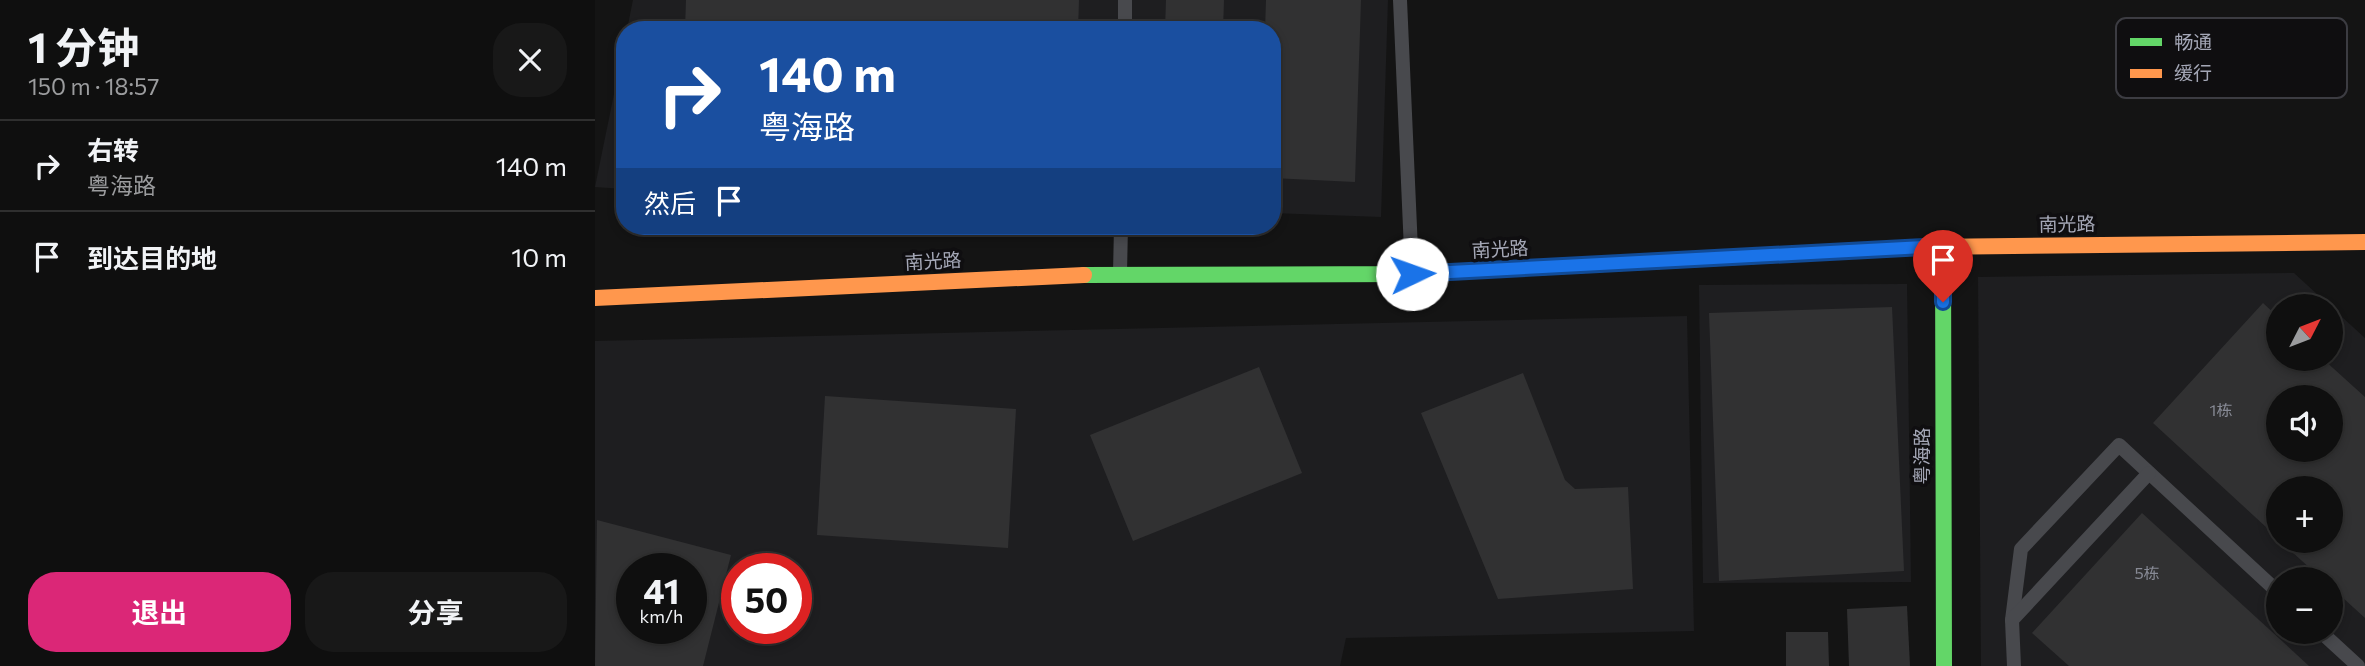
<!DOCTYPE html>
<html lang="zh">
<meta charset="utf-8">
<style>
:root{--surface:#0f0f0f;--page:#181818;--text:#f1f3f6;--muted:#9b9c9e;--line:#2f2f2f;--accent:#db2777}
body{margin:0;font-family:Commissioner,"Noto Sans SC",sans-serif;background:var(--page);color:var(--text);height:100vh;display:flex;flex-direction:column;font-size:26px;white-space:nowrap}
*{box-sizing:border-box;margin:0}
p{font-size:23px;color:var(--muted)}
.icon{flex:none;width:38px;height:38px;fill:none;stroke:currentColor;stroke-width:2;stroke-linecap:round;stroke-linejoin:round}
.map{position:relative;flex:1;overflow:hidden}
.details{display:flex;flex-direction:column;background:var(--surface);width:595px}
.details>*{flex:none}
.guide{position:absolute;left:21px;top:21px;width:665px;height:214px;border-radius:28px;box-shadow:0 4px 10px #0003,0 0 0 2px var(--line);background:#1a4fa0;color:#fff;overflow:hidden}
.needle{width:46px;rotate:48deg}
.controls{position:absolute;left:1671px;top:294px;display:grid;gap:14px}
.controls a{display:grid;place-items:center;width:77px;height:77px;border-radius:50%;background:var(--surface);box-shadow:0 4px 10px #0003,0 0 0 2px var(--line);font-size:35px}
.speed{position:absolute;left:21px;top:553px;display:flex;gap:14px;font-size:35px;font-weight:700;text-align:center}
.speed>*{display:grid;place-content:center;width:91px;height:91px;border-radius:50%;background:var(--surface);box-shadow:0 4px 10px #0003,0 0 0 2px var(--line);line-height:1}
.speed small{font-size:18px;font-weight:400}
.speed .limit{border:10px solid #d22;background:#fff;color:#111}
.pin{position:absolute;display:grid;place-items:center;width:60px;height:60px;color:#fff;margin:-72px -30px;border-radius:50% 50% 50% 0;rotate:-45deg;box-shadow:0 0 7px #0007}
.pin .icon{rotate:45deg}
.me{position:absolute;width:77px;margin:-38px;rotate:87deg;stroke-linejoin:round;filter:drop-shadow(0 0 5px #0008)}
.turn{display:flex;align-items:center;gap:24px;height:147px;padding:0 28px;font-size:32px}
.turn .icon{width:91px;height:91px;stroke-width:2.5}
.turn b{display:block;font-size:49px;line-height:60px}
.then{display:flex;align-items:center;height:66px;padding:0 28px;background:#0003;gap:14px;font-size:26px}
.round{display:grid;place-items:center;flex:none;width:74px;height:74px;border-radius:28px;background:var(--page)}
.head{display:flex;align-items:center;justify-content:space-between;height:119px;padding:0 28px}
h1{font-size:42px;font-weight:700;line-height:52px}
.button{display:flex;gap:14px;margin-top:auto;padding:14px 28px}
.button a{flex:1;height:80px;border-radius:28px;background:var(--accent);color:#fff;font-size:28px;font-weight:700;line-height:80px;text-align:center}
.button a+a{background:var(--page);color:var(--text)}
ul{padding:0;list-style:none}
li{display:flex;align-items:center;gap:21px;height:91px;padding:0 28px;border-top:2px solid var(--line)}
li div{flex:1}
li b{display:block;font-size:26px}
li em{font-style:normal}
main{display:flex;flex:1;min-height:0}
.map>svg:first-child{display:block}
.built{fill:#1e1e20;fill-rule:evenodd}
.building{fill:#313132;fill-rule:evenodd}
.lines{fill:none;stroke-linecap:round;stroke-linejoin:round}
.lane{stroke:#48494d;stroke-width:14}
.fast{stroke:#63d668;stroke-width:16}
.slow{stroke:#ff974d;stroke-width:16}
.route-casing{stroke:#114b97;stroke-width:18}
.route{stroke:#1a73e8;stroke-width:12}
.labels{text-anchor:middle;stroke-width:7;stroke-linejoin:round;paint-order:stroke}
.number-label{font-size:16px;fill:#878a95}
.street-label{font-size:19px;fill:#a4a7b6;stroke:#0f0e10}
.key{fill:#0f0e10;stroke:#3c3c42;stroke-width:2}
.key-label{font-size:19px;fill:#a4a7b6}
</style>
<main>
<section class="details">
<div class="head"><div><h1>1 分钟</h1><p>150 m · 18:57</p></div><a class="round"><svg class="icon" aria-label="close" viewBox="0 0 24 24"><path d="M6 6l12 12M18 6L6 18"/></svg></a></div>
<ul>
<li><svg class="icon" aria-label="right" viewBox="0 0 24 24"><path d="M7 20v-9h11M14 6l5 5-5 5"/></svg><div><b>右转</b><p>粤海路</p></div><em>140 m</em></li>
<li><svg class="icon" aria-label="arrive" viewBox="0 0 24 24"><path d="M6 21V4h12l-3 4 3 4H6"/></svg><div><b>到达目的地</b></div><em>10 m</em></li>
</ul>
<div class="button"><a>退出</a><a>分享</a></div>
</section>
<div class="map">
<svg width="1770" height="666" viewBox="0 0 1770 666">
<rect width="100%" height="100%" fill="#141414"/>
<g class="built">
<path d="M38,0H793L786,217L677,213V30H32Z"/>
<path d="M30,40V189L0,187Z"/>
<path d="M1699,273L1735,306H1684V359H1736V307L1770,338V666H1386L1383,277ZM1684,397H1736V450H1684ZM1684,488H1736V541H1684ZM1684,579H1736V632H1684Z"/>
<path d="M1312,284L1316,582L1108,583L1104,285Z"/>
<path d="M1092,316L1099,631L751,638L745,666H0V341ZM37,569H96V628H37ZM142,569H201V628H142Z"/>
</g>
<g class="building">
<path d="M91,0H484L483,30H90Z"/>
<path d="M571,0H629L628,30H570Z"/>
<path d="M671,0H766L760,182L677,178V30H670Z"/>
<path d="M1668,303L1684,318V359H1728L1770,397V618L1736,587V579H1727L1685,541H1736V488H1684V539L1558,423ZM1684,397H1736V450H1684Z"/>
<path d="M1297,307L1309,571L1124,581L1114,313Z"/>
<path d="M664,367L707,473L538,541L495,435Z"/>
<path d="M928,373L970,480L980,489L1033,487L1038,589L903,599L826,413Z"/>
<path d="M230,396L421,409L413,548L222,535Z"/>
<path d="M1547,513L1687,641L1714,666H1474L1437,633Z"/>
<path d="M2,520L136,555L108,666H0ZM37,569H96V628H37Z"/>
<path d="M1312,606L1315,666H1254L1252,609Z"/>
<path d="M1191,632H1233L1234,666H1191Z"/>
</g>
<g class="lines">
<g class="lane">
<path d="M805,0L817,273"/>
<path d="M530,30V0"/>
<path d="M525,273L526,226"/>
<path d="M1417,620L1426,549L1524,445L1684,593"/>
<path d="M1726,632L1763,666"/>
<path d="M1419,666L1417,620L1554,473"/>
</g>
<g class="fast">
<path d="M1348,246L1349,666"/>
<path d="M489,275L817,274L1333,247"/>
</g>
<g class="slow">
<path d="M1333,247L1770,242"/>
<path d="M0,298L489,275"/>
</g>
</g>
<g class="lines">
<g class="route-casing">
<path id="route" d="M817,274L1348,246V302"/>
</g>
<use href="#route" class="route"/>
</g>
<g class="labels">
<g class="number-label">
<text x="1626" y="416">1栋</text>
<text x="1552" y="579">5栋</text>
</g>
<g class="street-label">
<text transform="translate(1472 224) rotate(-1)" y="7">南光路</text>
<text transform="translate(905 249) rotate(-3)" y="7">南光路</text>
<text transform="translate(338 261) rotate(-3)" y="7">南光路</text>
<text transform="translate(1327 456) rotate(-90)" y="7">粤海路</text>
</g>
</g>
<rect x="1521" y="18" width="231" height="80" rx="10" class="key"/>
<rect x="1535" y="38" width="32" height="8" fill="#63d668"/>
<rect x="1535" y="69" width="32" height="9" fill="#ff974d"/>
<g class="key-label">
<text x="1579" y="49">畅通</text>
<text x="1579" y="80">缓行</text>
</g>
</svg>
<div class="controls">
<a><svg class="needle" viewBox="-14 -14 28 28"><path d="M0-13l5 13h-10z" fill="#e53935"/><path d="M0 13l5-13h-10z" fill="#9b9c9e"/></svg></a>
<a><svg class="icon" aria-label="sound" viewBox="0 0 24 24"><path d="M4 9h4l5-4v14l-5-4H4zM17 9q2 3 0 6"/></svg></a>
<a>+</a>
<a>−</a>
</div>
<div class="speed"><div>41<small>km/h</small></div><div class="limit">50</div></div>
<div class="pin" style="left:1348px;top:302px;background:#d93025"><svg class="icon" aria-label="arrive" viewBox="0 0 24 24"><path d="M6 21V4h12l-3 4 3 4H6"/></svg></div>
<svg class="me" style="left:817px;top:274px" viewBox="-20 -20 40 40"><circle r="19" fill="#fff"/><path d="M0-13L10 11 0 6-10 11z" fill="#1a73e8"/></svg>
<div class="guide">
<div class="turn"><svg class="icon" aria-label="right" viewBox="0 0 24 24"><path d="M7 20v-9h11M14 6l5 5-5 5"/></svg><div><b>140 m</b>粤海路</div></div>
<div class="then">然后<svg class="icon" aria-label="arrive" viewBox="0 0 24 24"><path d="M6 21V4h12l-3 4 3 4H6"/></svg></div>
</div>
</div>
</main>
